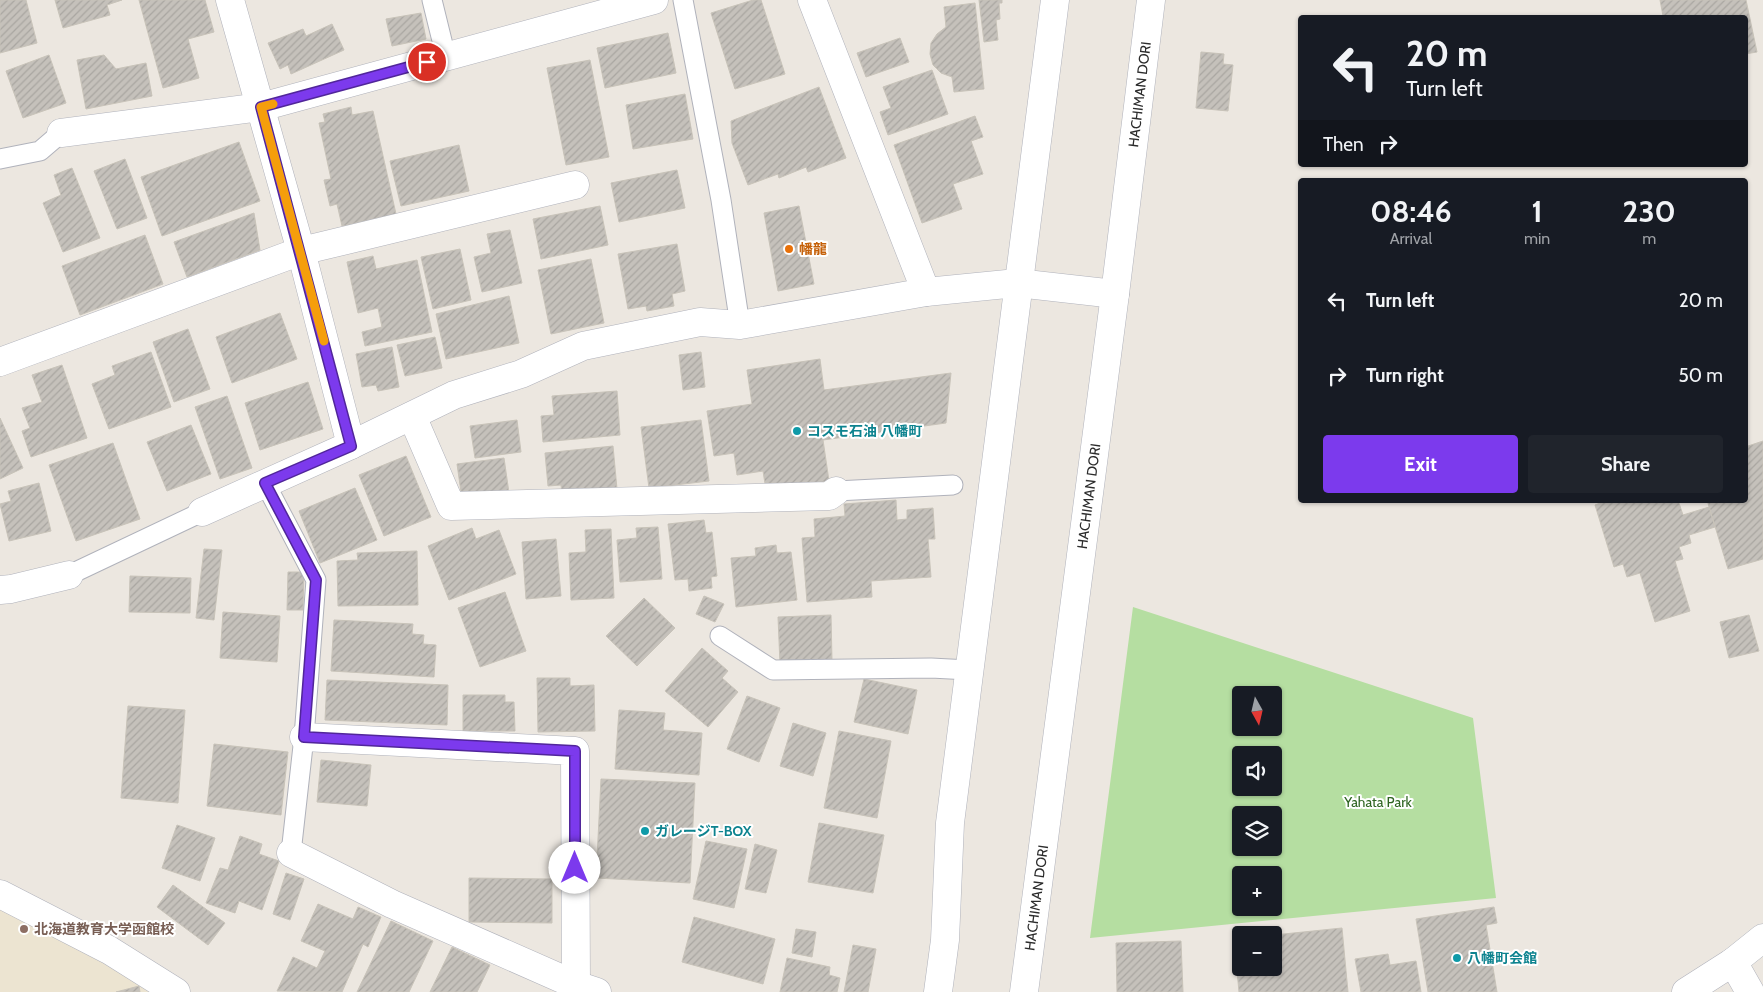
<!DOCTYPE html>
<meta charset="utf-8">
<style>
:root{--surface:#171b24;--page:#20242c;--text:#f1f3f6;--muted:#9ea1a6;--accent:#7c3aed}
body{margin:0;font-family:Cabin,"Noto Sans JP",sans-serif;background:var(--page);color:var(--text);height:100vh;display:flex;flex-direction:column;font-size:19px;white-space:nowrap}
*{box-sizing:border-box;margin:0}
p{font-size:16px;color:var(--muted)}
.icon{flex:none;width:28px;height:28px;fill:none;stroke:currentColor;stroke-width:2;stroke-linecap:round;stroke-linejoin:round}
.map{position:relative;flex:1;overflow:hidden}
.side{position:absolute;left:1298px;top:178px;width:450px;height:325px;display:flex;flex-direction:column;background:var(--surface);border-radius:5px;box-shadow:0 1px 4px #0004}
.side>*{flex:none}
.top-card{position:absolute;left:1298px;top:15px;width:450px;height:152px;border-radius:5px;box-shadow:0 1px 4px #0004;background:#171b24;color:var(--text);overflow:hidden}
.needle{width:32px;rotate:172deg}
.fabs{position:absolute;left:1232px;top:686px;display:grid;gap:10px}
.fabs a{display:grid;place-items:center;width:50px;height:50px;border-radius:5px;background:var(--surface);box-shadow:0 1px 4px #0004;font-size:25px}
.pin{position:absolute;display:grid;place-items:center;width:42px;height:42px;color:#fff;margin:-21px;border:2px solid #fff;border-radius:50%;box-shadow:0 1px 5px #0007}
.me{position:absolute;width:55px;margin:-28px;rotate:0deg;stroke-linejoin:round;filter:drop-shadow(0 0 4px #0008)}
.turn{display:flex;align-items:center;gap:18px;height:105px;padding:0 25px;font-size:22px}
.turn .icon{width:65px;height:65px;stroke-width:2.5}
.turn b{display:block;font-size:35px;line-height:42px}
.then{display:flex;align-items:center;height:48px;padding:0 25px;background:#0003;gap:10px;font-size:19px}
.eta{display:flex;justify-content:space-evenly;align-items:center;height:85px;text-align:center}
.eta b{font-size:30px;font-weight:700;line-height:35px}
.cta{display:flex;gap:10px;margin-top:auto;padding:10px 25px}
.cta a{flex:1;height:58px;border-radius:5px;background:var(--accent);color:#fff;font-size:20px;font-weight:700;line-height:58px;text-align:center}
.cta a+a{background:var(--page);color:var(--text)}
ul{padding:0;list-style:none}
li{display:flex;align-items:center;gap:15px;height:75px;padding:0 25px}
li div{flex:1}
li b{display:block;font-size:19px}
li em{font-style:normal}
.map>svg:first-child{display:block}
.education{fill:#ece4d1}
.park{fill:#b5dea1;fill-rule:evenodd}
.building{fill:url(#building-hatch);stroke:#c8c3b9}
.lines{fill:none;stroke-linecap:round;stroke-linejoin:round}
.lane-casing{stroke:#b0b2bb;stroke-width:21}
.street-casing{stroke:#b0b2bb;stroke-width:29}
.secondary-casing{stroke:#b0b2bb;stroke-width:29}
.lane{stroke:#fff;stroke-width:19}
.street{stroke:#fff;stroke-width:28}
.secondary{stroke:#fff;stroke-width:28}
.route-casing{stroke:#51269a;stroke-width:12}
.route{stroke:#7c3aed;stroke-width:9}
.slow{stroke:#f59e0b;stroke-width:9}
.food-dot{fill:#e8710a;stroke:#fff;stroke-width:2}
.culture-dot{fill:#0f9aa8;stroke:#fff;stroke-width:2}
.education-dot{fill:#8d6e63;stroke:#fff;stroke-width:2}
.labels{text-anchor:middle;stroke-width:4;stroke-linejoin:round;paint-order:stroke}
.street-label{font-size:14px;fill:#2c2c2c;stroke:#fff}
.food-label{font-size:14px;font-weight:bold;fill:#c56008;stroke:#fff;text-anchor:start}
.culture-label{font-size:14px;font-weight:bold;fill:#0d838f;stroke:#fff;text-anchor:start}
.park-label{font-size:14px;fill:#2e6421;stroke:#fff}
.education-label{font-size:14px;font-weight:bold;fill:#785e54;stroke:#fff;text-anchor:start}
</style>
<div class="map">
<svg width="1763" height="992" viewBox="0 0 1763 992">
<defs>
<pattern id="building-hatch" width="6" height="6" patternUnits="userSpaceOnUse" patternTransform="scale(1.25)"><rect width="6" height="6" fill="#c5c1bb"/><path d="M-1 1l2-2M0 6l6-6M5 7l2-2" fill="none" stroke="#a9a6a1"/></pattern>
</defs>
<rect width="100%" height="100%" fill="#ece7e0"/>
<path class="education" d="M0,902L155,992H0Z"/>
<path class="park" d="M1133,607L1473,718L1496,898L1090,938ZM1241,695H1274V728H1241ZM1241,755H1274V788H1241ZM1241,815H1274V848H1241ZM1241,875H1274V908H1241Z"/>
<g class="building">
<path d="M0,0H26L37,43L0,53Z"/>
<path d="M55,0H122L107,5L110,15L63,28Z"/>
<path d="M139,0H205L214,32L188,39L199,78L163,88Z"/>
<path d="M753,0H761L785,74L735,89L711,13Z"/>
<path d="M979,0H1002V3H999L1000,19L996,20L998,40L984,42Z"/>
<path d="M1660,0H1746L1757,52L1745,54V18H1656L1663,16Z"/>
<path d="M975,3L984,89L954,92L952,77L941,73L933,65L930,54L931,43L937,34L946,27L944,7Z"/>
<path d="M421,13L426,39L392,46L386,19Z"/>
<path d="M332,24L344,50L291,74L288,65L280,69L268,43L303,29L306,36Z"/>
<path d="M668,33L676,73L605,88L597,48Z"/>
<path d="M900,38L909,62L866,77L857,53Z"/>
<path d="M1201,52L1224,54L1223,64L1233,65L1228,111L1196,108Z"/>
<path d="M49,55L66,103L23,118L6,71Z"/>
<path d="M104,55L116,69L146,63L152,96L86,109L77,60Z"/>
<path d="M590,60L609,157L566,165L547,68Z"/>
<path d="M932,70L948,114L888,135L880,112L891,108L883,87Z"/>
<path d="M819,87L846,158L808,172L806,167L779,178L778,174L748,185L732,143L731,121Z"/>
<path d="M685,94L693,139L633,149L626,105Z"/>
<path d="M351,107L352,115L373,111L396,214L342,226L337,204L330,206L324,180L331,179L319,123L325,122L323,114Z"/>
<path d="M975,116L983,137L971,141L983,174L953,184L962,209L922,223L894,145Z"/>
<path d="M239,142L260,201L162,236L141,177Z"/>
<path d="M459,145L469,191L401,206L390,161Z"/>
<path d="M125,159L147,218L117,229L94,171Z"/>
<path d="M72,168L100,238L63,252L43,203L61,195L54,175Z"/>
<path d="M677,170L685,208L619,222L611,183Z"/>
<path d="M600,206L608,245L541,259L533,219Z"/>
<path d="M799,206L814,284L778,291L764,213Z"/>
<path d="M254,213L260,250L187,277L174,242Z"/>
<path d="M510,230L522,283L482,292L474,257L491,253L487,234Z"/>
<path d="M145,235L163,284L80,315L62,266Z"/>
<path d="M677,244L685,291L672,294L674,306L647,311L646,306L628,309L618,254Z"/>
<path d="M460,249L471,300L433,309L421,257Z"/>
<path d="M373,256L376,269L417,260L432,332L365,346L362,332L382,327L378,308L358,313L347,262Z"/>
<path d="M591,259L604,323L551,334L538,270Z"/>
<path d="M509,296L519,343L446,359L436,314Z"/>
<path d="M280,313L297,359L232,383L216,337Z"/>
<path d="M188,329L210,389L174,402L153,342Z"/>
<path d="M435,337L442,368L405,376L397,345Z"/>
<path d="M392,347L399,387L378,391L376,385L362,387L356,354Z"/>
<path d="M151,352L171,407L109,429L92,384L115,375L112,366Z"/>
<path d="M701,352L705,387L683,390L679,355Z"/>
<path d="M820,359L824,390L951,373L946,423L823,440L829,481L766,490L763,471L737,475L734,453L714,456L707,411L752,404L747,370Z"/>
<path d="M62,365L87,438L31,457L22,431L30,428L22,408L42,402L32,375Z"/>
<path d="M308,382L323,429L260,450L245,403Z"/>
<path d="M617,391L620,435L543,442L541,416L554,415L552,396Z"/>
<path d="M227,396L252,468L220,479L195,407Z"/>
<path d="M0,418L23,468L0,479Z"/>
<path d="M517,420L521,452L475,458L470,426Z"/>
<path d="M701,420L709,481L649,488L641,427Z"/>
<path d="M191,425L211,474L167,491L147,442Z"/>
<path d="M1763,441V559L1728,569L1707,500H1745V447Z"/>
<path d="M113,443L140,519L76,541L49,465Z"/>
<path d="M613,446L617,489L562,494L561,485L548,486L545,453Z"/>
<path d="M406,456L431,517L384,536L359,475Z"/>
<path d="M504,458L509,493L462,499L457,464Z"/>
<path d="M39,483L51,531L9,541L0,504L11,501L8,491Z"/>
<path d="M355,488L377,540L320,563L299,511Z"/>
<path d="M896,500L897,520L907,519V510L933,508L935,539H928L931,577L871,581L872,597L807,602L802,538L815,537L814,519L845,516L844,504Z"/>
<path d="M1608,500H1678L1683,515L1709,507L1715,527L1689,535L1691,543L1679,547L1683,559L1675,561L1690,611L1655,622L1640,573L1627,577L1623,564L1614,567L1595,505Z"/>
<path d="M704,520L706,533L712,532L717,576L711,577L712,588L689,591L688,579L675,580L668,524Z"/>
<path d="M658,527L662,579L620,582L617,540L637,538L636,528Z"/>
<path d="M472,528L476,539L499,530L516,574L449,600L428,546Z"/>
<path d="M611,529L614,598L571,600L569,553L586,552L585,530Z"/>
<path d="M556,539L561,596L526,599L522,542Z"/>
<path d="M776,545L777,553L791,552L797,600L736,607L731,558L756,556L755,548Z"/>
<path d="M204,549L222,550L214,620L196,618Z"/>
<path d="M417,551L418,605L338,606L337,561L358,560L357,553Z"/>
<path d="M288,572H304L303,610H287Z"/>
<path d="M130,576L191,578L190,613L129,612Z"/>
<path d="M505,592L526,651L480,667L458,608Z"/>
<path d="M704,596L724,604L715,622L696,614Z"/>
<path d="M644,598L675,628L637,666L606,636Z"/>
<path d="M223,612L280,616L277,662L220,658Z"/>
<path d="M831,615L832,661L780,664L778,617Z"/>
<path d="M1749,615L1759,651L1729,658L1720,622Z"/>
<path d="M334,620L413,624L412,634L424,635L423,644L436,645L434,677L331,671Z"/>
<path d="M702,648L728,671L722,678L738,692L708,727L665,691Z"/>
<path d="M537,678H570V686L594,685L595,731L538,732Z"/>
<path d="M864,679L917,690L908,734L854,722Z"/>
<path d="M327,680L448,685L447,725L325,720Z"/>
<path d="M463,695H505V702H514L515,731H463Z"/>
<path d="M747,696L780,708L759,762L727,749Z"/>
<path d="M128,706L185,710L178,803L121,798Z"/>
<path d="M619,710L665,713L663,730L702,733L699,775L615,769Z"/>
<path d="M793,723L826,733L813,776L780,766Z"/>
<path d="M839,731L891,741L877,818L824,808Z"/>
<path d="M214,744L288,752L281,815L207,806Z"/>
<path d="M321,760L371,765L367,806L317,802Z"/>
<path d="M601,779L695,783L690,883L596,878Z"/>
<path d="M819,823L884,835L873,893L808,882Z"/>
<path d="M177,825L215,838L200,881L162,868Z"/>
<path d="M240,836L262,844L259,854L279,861L262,910L239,901L235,913L206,903L220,868L228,870Z"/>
<path d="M706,841L747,849L734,908L693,899Z"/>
<path d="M755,844L777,850L766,893L745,889Z"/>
<path d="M286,873L304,879L290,920L273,914Z"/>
<path d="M469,878L552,879V923L469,922Z"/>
<path d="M173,885L225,923L208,945L157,907Z"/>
<path d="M318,904L353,919L358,907L381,917L368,947L363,944L342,992L277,991L293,957L317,968L325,951L301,941Z"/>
<path d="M1494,907L1497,923L1486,925L1497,992H1428L1416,919Z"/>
<path d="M694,917L775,939L763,984L682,962Z"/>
<path d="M391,921L433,941L409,992H357Z"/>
<path d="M1342,928L1348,992H1239L1234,939H1241V968H1274V935Z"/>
<path d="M796,929L816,932L812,957L792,953Z"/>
<path d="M1181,941L1183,992H1117L1116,943Z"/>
<path d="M853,945L876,949L868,992H844Z"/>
<path d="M452,947L490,965L477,992H430Z"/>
<path d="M1388,954L1390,965L1416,961L1421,992H1361L1355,959Z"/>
<path d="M787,958L830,967L829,975L840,978L837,992H780Z"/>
<path d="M139,986L140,992H116Z"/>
</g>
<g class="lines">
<g class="lane-casing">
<g id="lane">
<path d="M432,0L446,57"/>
<path d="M683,0L721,200L740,325"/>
<path d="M0,159L40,151L61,133"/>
<path d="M265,483L316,580L304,737L291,853"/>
<path d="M836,491L953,485"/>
<path d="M69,575L202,512"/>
<path d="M720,636L773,670L931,668L969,670"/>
</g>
</g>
<g class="street-casing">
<g id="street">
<path d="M230,0L301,251L351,445"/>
<path d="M812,0L926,292"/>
<path d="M61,133L261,107L654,0"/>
<path d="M0,362L301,251L575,185"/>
<path d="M412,416L451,506L829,496L836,491"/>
<path d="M202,512L351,445L454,395L521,374L583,346L700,322L740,325L926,292L1017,283L1115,294"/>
<path d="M0,590L11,589L69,575"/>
<path d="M304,737L575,751L576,985"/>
<path d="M291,853L392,904L576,985L597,992"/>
<path d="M0,894L109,950L176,992"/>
<path d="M1733,962L1750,992"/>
<path d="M1686,992L1733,962L1763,938"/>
</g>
</g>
<g class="secondary-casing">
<g id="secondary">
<path d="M938,992L945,940L950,823L1055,0"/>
<path id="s1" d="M1024,992L1115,294L1151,0"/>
</g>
</g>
<use href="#lane" class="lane"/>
<use href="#street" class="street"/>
<use href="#secondary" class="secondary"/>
</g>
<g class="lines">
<g class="route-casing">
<path id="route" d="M427,62L261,107L351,446L265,483L316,580L304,737L575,751V868"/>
</g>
<use href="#route" class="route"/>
<path class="slow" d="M273,104L261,107L324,341"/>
</g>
<circle class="food-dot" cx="789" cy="249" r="5"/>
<g class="culture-dot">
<circle cx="797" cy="431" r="5"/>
<circle cx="645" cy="831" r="5"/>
<circle cx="1457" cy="958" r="5"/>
</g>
<circle class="education-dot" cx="24" cy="929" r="5"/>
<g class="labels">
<g class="street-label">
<text dy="5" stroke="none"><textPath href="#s1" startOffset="905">HACHIMAN DORI</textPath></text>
<text dy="5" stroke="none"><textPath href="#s1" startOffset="500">HACHIMAN DORI</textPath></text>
<text dy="5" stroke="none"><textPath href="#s1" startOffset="95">HACHIMAN DORI</textPath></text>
</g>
<g class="food-label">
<text x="799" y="254">幡龍</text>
</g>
<g class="culture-label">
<text x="807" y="436">コスモ石油 八幡町</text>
<text x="655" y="836">ガレージT-BOX</text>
<text x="1467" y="963">八幡町会館</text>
</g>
<g class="park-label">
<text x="1378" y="807">Yahata Park</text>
</g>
<g class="education-label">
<text x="34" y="934">北海道教育大学函館校</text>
</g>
</g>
</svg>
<div class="fabs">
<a><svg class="needle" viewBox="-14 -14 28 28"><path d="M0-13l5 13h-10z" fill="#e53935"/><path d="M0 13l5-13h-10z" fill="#9ea1a6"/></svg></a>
<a><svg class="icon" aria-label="sound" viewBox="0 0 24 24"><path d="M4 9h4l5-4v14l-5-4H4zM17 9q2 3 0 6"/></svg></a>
<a><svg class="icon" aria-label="layers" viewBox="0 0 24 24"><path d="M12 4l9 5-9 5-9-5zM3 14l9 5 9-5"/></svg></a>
<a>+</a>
<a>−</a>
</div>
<div class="pin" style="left:427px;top:62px;background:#d93025"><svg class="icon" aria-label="arrive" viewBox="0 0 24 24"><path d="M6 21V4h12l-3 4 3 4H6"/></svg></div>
<svg class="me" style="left:575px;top:868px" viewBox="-20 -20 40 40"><circle r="19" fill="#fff"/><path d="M0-13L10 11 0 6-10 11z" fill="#7c3aed"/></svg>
<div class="top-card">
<div class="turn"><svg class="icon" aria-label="left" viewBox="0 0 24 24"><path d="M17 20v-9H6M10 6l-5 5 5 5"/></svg><div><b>20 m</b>Turn left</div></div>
<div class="then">Then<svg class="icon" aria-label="right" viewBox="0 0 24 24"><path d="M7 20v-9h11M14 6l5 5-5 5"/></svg></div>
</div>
<section class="side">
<div class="eta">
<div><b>08:46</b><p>Arrival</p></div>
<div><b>1</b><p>min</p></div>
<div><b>230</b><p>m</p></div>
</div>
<ul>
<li><svg class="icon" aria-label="left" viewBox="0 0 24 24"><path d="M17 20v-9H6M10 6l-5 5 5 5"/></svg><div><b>Turn left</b></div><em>20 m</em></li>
<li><svg class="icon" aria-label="right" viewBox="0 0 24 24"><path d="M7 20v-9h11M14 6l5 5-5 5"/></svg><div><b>Turn right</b></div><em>50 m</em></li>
</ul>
<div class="cta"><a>Exit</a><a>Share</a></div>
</section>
</div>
